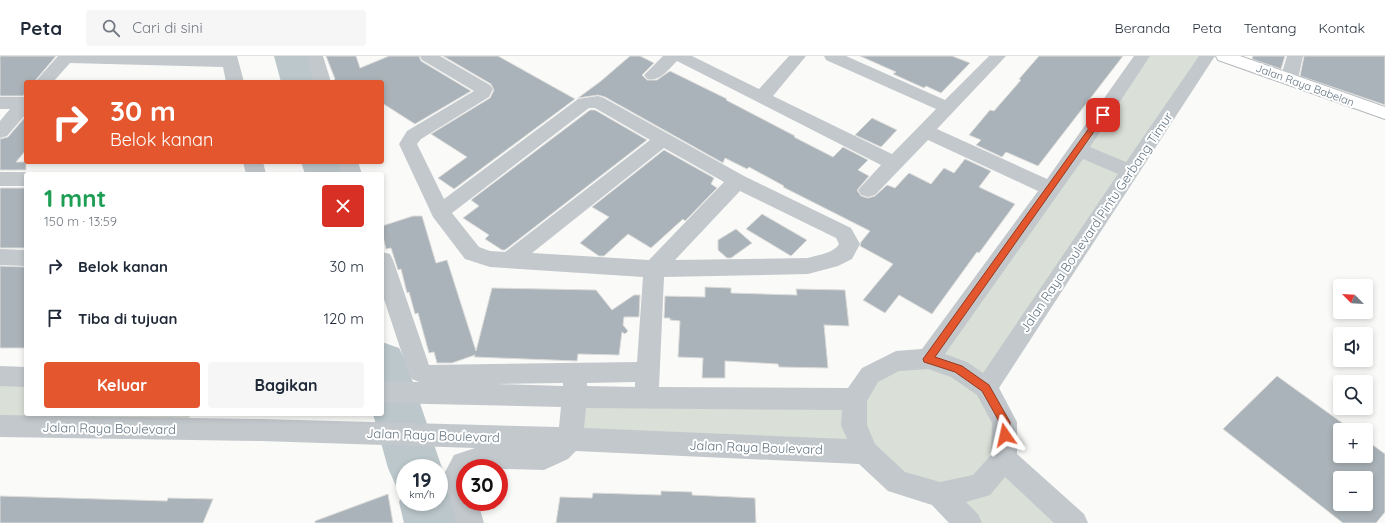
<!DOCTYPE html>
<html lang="id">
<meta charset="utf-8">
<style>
:root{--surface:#fff;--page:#f6f6f7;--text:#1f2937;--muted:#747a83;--line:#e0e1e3;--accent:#e4572e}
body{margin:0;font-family:Quicksand,sans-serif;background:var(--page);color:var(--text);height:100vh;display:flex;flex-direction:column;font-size:15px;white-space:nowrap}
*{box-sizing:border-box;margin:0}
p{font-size:13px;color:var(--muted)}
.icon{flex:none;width:22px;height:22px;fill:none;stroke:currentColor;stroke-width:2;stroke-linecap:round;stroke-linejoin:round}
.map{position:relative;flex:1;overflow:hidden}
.sheet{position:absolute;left:24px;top:116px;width:360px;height:244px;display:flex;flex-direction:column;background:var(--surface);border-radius:4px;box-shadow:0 2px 6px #0003}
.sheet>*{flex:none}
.guide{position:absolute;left:24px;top:24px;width:360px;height:84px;border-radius:4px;box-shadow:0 2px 6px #0003;background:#e4572e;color:#fff;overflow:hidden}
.needle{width:26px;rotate:294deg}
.buttons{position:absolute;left:1333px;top:223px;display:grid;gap:8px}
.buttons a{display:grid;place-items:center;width:40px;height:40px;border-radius:4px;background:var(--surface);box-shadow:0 2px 6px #0003;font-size:20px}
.speed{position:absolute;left:396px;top:403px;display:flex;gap:8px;font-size:20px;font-weight:700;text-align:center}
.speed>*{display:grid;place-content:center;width:52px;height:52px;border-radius:50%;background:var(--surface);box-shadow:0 2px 6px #0003;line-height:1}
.speed small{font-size:10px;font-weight:400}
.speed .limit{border:6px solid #d22;background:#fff;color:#111}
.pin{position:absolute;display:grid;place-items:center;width:34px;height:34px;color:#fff;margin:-17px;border-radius:8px;box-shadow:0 2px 6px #0006}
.me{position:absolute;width:44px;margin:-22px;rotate:349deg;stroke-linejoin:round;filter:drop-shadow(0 0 3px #0008)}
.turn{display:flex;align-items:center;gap:14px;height:84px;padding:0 20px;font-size:18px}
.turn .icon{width:52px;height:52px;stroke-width:2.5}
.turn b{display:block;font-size:28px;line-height:34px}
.round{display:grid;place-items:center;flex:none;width:42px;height:42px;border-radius:4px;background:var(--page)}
.summary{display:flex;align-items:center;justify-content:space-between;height:68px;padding:0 20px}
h1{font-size:24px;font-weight:700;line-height:30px;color:#1e9e55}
.button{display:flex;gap:8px;margin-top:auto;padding:8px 20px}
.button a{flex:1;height:46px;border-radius:4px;background:var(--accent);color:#fff;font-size:16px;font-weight:700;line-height:46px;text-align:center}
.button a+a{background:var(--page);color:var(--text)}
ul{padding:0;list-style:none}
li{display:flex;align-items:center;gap:12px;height:52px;padding:0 20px}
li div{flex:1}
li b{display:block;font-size:15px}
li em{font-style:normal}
header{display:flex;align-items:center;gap:24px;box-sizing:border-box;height:56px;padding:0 20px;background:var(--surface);border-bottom:1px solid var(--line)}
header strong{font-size:19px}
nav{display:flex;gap:22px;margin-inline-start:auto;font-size:14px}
.search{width:280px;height:36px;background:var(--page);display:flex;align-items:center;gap:10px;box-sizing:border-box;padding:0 14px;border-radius:4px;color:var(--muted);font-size:15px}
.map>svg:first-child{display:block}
.green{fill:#dadfd7}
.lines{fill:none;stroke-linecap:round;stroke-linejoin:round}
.river{fill:#bbc7cb;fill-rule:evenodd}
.building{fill:#aab3b9;stroke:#dcdcda;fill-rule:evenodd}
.major-casing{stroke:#b5babe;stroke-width:2}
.minor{fill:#c3c8cc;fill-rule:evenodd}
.major{fill:#fff;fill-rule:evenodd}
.route{fill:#e4572e;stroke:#94391e}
.labels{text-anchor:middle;stroke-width:4;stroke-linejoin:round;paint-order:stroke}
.far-street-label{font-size:11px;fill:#657683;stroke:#fff}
.street-label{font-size:13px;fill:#657683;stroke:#fff}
</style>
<header>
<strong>Peta</strong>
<div class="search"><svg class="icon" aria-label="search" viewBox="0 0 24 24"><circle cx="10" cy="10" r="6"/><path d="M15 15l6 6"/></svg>Cari di sini</div>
<nav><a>Beranda</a><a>Peta</a><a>Tentang</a><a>Kontak</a></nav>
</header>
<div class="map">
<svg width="1385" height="467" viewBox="0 0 1385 467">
<rect width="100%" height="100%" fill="#fafaf8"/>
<g class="green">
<path d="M1142,0H1207L986,332L1004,403L1074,467H968L865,396L571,383L575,341L855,343L870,319L928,303Z"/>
<path d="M0,320L26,321V358H191L184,373L0,370Z"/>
</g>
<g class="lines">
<g class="river">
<path d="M274,0H308L317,26H281Z"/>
<path d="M301,106H341L345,118H305Z"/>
<path d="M382,286L399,292L406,306L442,412L439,418V412H405V446H439V425L445,427L460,467H404L399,446L404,433L396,430L388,412L373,358H382Z"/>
</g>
</g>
<g class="building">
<path d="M0,0H56L34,26H26V36L23,40H0Z"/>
<path d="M326,0H356L360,12L389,0H419L421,5L471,35L415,68L382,47V26H332L335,23Z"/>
<path d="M443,0H498L575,43L454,133L438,122L467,101L431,78L490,42L494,34L491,28Z"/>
<path d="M630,0H640L654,7L642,19L647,24H657L670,15L727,43L726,44L795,80L794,81L833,101L843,91L868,104L858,114L869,120L857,134L861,140L868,142L875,140L887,129L895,132L909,117L931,128L944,112L954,117L965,103L991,115L979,131L1015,148L979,197L977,196L932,258L899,239L885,257L863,244L893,208L860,190L861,186L870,175L783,131L784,130L749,111L747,113L725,102L723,107L605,41L598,39L578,42L601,25Z"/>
<path d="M860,0H952L970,7L941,37L926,30L924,32L893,18L896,16Z"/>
<path d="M1039,0H1123L1038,110L1006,96L1002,101L976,89L981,84L969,79L990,54L994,55L1021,24L1019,23Z"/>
<path d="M1253,0H1285L1281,13L1252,3Z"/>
<path d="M1304,0H1385V49L1300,20Z"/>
<path d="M590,54H595L647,84L505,194H502L485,183L489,179L463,162L479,150L471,144Z"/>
<path d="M26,60V94L16,106H26V114H0V83L8,81Z"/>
<path d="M872,62L897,74L881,91L855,79Z"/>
<path d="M664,94L714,122L711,128L717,132L685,165L683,163L651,192L628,178L604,200H599L580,187L609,161L592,151Z"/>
<rect x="0" y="132" width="26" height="60"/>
<path d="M762,158L807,184L791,200L746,173Z"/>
<path d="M413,160H422L436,207L447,204L476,295L492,232L596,234L612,254L634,239H640L639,261H624L623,269L628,275L625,278L622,276L619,299L578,298L577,305L474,301L475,299L452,307H437L434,296L429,297L418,257L415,258L409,236L407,237L401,213L398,214L391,192L386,193L382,176V170Z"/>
<path d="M736,173L752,187L731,202H727L718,194V184Z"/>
<path d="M0,210L26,211V292H0Z"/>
<path d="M705,231L731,232V237L797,239L796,233L845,234L849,270L824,269L828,312L779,311L778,308L725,305V322H702L703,302L678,301L680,265L670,264V262H664L665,240L705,241Z"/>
<path d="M1277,320L1352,374H1340V400H1366V384L1385,398V456L1376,467H1343L1223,373ZM1340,422H1366V448H1340Z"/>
<path d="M661,435L692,436V439L755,442L756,467H556L560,441L592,442L593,437L661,439Z"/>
<path d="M388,438L393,467H315V465Z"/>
<path d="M0,440L167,445L168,442L213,443L203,467H0Z"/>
</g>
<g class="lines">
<g class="major-casing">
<path id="major" d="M1216,0H1240L1385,51V63L1218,4Z"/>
</g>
<g class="minor">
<path d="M58,0H237L244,26H226L223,11L70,7L53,26H35Z"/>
<path d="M307,0H323L331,26H313Z"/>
<path d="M420,0H440L490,29L493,33L489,41L421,83L417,88L444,143L578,43L598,40L604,42L744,120L851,172L860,188L852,203L838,210L808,218L664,221L659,331L848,332L862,312L896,295L922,293L1038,135L928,84L875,139L868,141L861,139L858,134L881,109L677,5C668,14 660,26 647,23L644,19L663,0H692L759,33L789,0H806L773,40L892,98L936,53L826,4L824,0H846L945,44L989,0H1006L937,73L1047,123L1134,0H1150L1090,91L1126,106L1199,0H1215L999,332L1017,366V398L1084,458L1088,467H1054L1005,421L990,439L966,446L978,458L982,467H949L932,449L888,435L859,408L576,395L568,403L544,414L465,412V446H478L484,467H456L444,418L454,399L475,392L261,385L0,381V359L261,363L559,371L561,351L382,347V325L419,326L412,323L408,316L382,237V196L390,198L393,204L429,309L637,306L643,221L490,211L465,203L433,161L399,88L407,75L474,35L422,4ZM589,52H595L650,84L505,196L490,195L479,191L452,157ZM664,92L724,126L649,204L532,197ZM1083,103L1118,118L983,317L967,306L945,298ZM740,135L836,182L839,188C834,197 818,199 808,202L675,204ZM928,313L951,321L977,339L992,367L991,399L973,419L940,426L905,416L875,388L867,369V345L878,326L899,315ZM635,326V331L587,330V327ZM563,327V330L496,328ZM586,352L842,354L841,369L847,383L584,372Z"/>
<path d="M1287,0H1303L1298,23L1295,27L1289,28L1283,27L1280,23Z"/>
<path d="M0,41H26V58L7,80L0,82V65L10,53H0Z"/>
<path d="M243,106H263L266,118H246Z"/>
<path d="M338,106H358L362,118H342Z"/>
<path d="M0,116H26L32,118H26V130H0Z"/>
<path d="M0,193L26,194V210L0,209Z"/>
<path d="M0,310L26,311V331L0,330Z"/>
</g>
<use href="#major" class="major"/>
</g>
<path class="route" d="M1103,56L1106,59L1105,60L935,301L962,310L989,329L1010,366L1009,382L1005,383L1001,382L1000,379V367L982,335L955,316L924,306L923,303L1100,57Z"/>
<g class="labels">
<g class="far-street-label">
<text transform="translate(1305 29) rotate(20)" y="4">Jalan Raya Babelan</text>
</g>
<g class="street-label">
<text transform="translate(1096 166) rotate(-56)" y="5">Jalan Raya Boulevard Pintu Gerbang Timur</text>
<text transform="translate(109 372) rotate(1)" y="5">Jalan Raya Boulevard</text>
<text transform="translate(433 379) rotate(2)" y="5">Jalan Raya Boulevard</text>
<text transform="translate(756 391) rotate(2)" y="5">Jalan Raya Boulevard</text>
</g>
</g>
</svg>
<div class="buttons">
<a><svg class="needle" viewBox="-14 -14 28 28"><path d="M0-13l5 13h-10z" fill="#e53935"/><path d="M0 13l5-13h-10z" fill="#747a83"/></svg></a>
<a><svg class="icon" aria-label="sound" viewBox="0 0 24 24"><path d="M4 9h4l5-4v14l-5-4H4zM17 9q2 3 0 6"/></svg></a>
<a><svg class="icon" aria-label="search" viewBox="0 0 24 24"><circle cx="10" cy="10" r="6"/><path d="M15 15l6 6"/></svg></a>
<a>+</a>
<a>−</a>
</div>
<div class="speed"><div>19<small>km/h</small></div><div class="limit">30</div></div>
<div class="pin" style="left:1103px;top:59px;background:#d93025"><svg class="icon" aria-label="arrive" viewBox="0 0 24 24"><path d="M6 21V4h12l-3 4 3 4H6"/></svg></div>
<svg class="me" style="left:1005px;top:379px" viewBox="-20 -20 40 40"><path d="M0-17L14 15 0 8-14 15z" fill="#e4572e" stroke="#fff" stroke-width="4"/></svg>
<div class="guide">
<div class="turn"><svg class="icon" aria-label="right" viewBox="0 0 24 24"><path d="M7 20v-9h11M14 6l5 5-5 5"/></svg><div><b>30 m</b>Belok kanan</div></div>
</div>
<section class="sheet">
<div class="summary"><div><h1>1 mnt</h1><p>150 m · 13:59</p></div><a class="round" style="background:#d93025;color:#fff"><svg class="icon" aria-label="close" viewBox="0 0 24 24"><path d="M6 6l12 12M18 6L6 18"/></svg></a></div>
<ul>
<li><svg class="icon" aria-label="right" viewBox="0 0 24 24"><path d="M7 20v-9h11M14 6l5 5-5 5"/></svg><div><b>Belok kanan</b></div><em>30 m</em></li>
<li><svg class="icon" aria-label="arrive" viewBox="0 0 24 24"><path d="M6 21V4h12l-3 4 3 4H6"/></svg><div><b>Tiba di tujuan</b></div><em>120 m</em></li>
</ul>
<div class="button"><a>Keluar</a><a>Bagikan</a></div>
</section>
</div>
